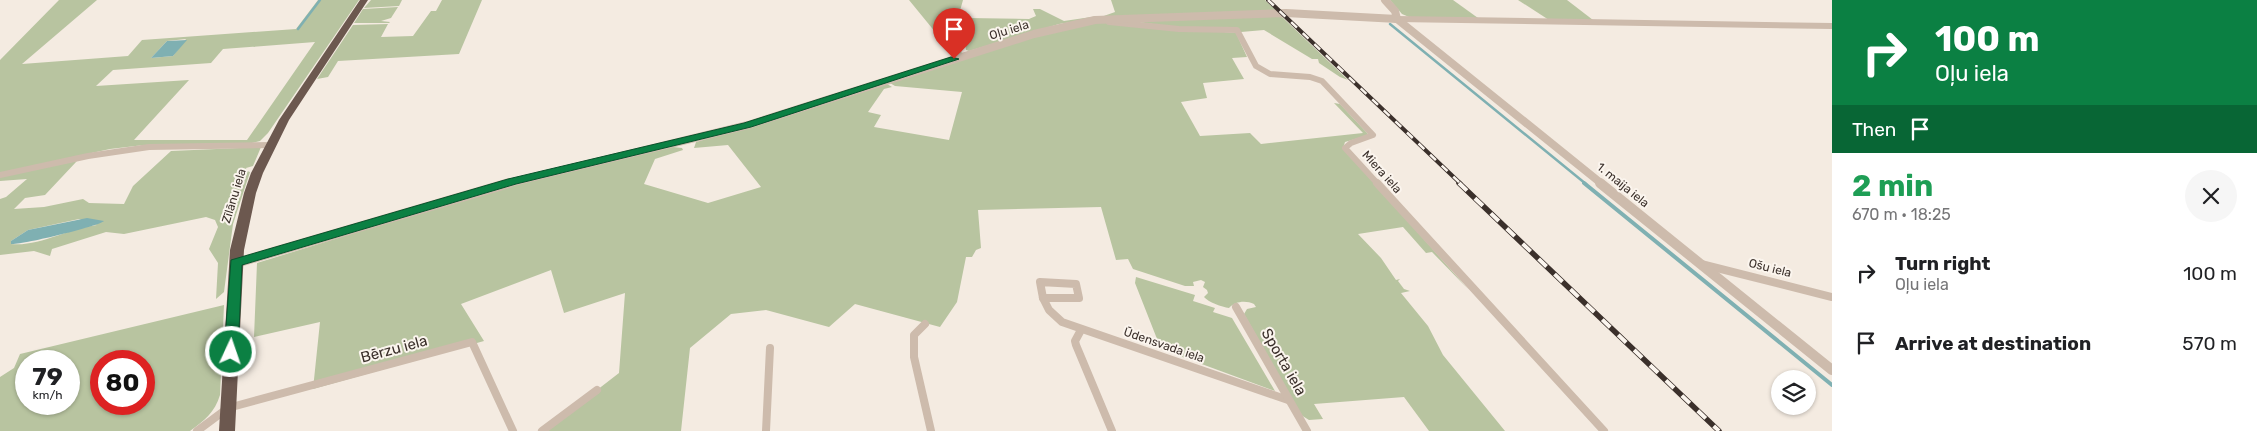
<!DOCTYPE html>
<meta charset="utf-8">
<style>
:root{--surface:#fff;--page:#f6f6f6;--text:#202124;--muted:#757577}
body{margin:0;font-family:Rubik,sans-serif;background:var(--page);color:var(--text);height:100vh;display:flex;flex-direction:column;font-size:19px;white-space:nowrap}
*{box-sizing:border-box;margin:0}
p{font-size:16px;color:var(--muted)}
.icon{flex:none;width:28px;height:28px;fill:none;stroke:currentColor;stroke-width:2;stroke-linecap:round;stroke-linejoin:round}
.map{position:relative;flex:1;overflow:hidden}
.sheet{display:flex;flex-direction:column;background:var(--surface);width:425px}
.sheet>*{flex:none}
.hud{background:#0b8043;color:#fff;overflow:hidden}
.tools{position:absolute;left:1771px;top:370px;display:grid;gap:10px}
.tools a{display:grid;place-items:center;width:45px;height:45px;border-radius:50%;background:var(--surface);box-shadow:0 1px 4px #0004;font-size:25px}
.speed{position:absolute;left:15px;top:350px;display:flex;gap:10px;font-size:25px;font-weight:700;text-align:center}
.speed>*{display:grid;place-content:center;width:65px;height:65px;border-radius:50%;background:var(--surface);box-shadow:0 1px 4px #0004;line-height:1}
.speed small{font-size:12px;font-weight:400}
.speed .limit{border:8px solid #d22;background:#fff;color:#111}
.pin{position:absolute;display:grid;place-items:center;width:42px;height:42px;color:#fff;margin:-51px -21px;border-radius:50% 50% 50% 0;rotate:-45deg;box-shadow:0 0 5px #0007}
.pin .icon{rotate:45deg}
.me{position:absolute;width:55px;margin:-28px;rotate:3deg;stroke-linejoin:round;filter:drop-shadow(0 0 4px #0008)}
.turn{display:flex;align-items:center;gap:18px;height:105px;padding:0 20px;font-size:22px}
.turn .icon{width:65px;height:65px;stroke-width:2.5}
.turn b{display:block;font-size:35px;line-height:42px}
.then{display:flex;align-items:center;height:48px;padding:0 20px;background:#0003;gap:10px;font-size:19px}
.round{display:grid;place-items:center;flex:none;width:52px;height:52px;border-radius:26px;background:var(--page)}
.summary{display:flex;align-items:center;justify-content:space-between;height:85px;padding:0 20px}
h1{font-size:30px;font-weight:700;line-height:38px;color:#1e9e55}
ul{padding:0;list-style:none}
li{display:flex;align-items:center;gap:15px;height:70px;padding:0 20px}
li div{flex:1}
li b{display:block;font-size:19px}
li em{font-style:normal}
main{display:flex;flex:1;min-height:0}
.map>svg:first-child{display:block}
.green{fill:#b8c4a0;fill-rule:evenodd}
.water{fill:#7fb0b2}
.lines{fill:none;stroke-linecap:round;stroke-linejoin:round}
.stream-far1{stroke:#7fb0b2;stroke-width:2.5}
.stream{stroke:#7fb0b2;stroke-width:4}
.minor-far1{stroke:#cdbbac;stroke-width:6}
.minor{stroke:#cdbbac;stroke-width:8}
.tertiary-far1{stroke:#cdbbac;stroke-width:8}
.tertiary{stroke:#cdbbac;stroke-width:10}
.trunk{fill:#6c584f;fill-rule:evenodd}
.rail-far1-casing{stroke:#3b302b;stroke-width:4}
.rail-casing{stroke:#3b302b;stroke-width:5.5}
.rail-far1{stroke:#fbf5ee;stroke-width:2.5;stroke-dasharray:8;stroke-linecap:butt}
.rail{stroke:#fbf5ee;stroke-width:4;stroke-dasharray:11;stroke-linecap:butt}
.route{fill:#0b8043;stroke:#07532c}
.labels{text-anchor:middle;stroke-width:4;stroke-linejoin:round;paint-order:stroke}
.street-label{font-size:12px;fill:#3b302b;stroke:#fbf5ee}
.near-street-label{font-size:15px;fill:#3b302b;stroke:#fbf5ee}
</style>
<main>
<div class="map">
<svg width="1832" height="431" viewBox="0 0 1832 431">
<rect width="100%" height="100%" fill="#f4ebe1"/>
<g class="green">
<path d="M59,0H97L22,64L128,56L142,40L296,29L318,0H359L268,133L260,141L252,143L144,145L110,149L0,173V60ZM186,39L173,56L151,58L167,41ZM315,42L247,140H134L189,80L96,86L113,70L211,63L223,49Z"/>
<path d="M371,0H402L399,6L364,8Z"/>
<path d="M442,0H482L459,54L338,61L328,77L317,79L353,25L388,24L381,37L413,36L431,11H436Z"/>
<path d="M909,0H963L958,18H963L960,46L962,54L954,55Z"/>
<path d="M1111,0H1265L1277,11L1101,17L1115,12Z"/>
<path d="M1390,0H1453L1478,18L1409,17L1402,14Z"/>
<path d="M1518,0H1567L1593,20H1549Z"/>
<path d="M398,7L391,18L381,21L390,22L389,23H354L363,9Z"/>
<path d="M1033,9H1040L1064,21L1098,16V18L1059,24L969,51L966,50L965,42L967,18L1029,19L1036,16Z"/>
<path d="M1280,15L1348,80L1340,77L1319,63L1318,59H1312L1264,30L1241,32L1180,28L1124,20Z"/>
<path d="M1102,22L1236,33L1247,57L1232,58L1244,79L1203,83L1207,98L1181,102L1200,136L1250,133L1261,144L1363,133L1334,103L1340,104L1369,135L1345,142L1343,148L1468,289L1432,252L1426,253L1403,227L1358,234L1381,258L1396,280L1400,279L1398,281L1404,289L1410,291L1401,293L1428,326L1443,355L1505,431H1429L1404,397L1314,404L1323,419L1309,420L1301,415L1244,314L1247,309L1256,307L1254,304C1246,300 1235,301 1229,308C1222,307 1208,302 1204,297L1208,293L1207,290L1203,287L1205,282L1201,280L1193,282L1194,286H1185L1133,269L1128,259L1116,260L1101,207L978,210L981,248L976,250L972,257H966L957,302L940,327L855,304L829,327L766,310L731,314L690,348L681,431H544L619,373L625,293L564,313L551,270L461,304L484,341L313,389L320,322L254,337L257,263L468,198L539,179L673,147L682,148L683,150L655,159L644,184L708,203L761,187L728,145L694,148L696,142L756,125L887,84L892,87L884,89L868,112L881,115L874,127L949,140L962,92L895,86L890,83L1047,32Z"/>
<path d="M261,147L253,166L246,168L247,171L250,172L233,224L224,292L216,299L218,263L209,249L218,227L215,220L206,217L124,234L106,232L52,249L50,256L34,251L0,255V199L6,197L27,179L0,181V176L77,161L45,195L25,198L14,209L44,207L83,199L89,203L124,204L133,186L171,151ZM79,219L97,225C69,228 39,247 11,244V241L28,230Z"/>
<path d="M1136,277L1195,295L1193,301L1215,308L1213,312L1232,318L1275,391L1161,349L1135,283Z"/>
<path d="M224,305L220,395C215,412 204,421 190,431H0V377L14,368L20,354ZM26,361H69V404H26ZM101,361H144V404H101Z"/>
</g>
<g class="water">
<path d="M187,40L173,56L151,58L167,41Z"/>
<path d="M87,218L104,221C99,226 22,245 11,244V241L28,230Z"/>
</g>
<g class="lines">
<g class="stream-far1">
<path d="M1390,24L1586,184"/>
<path d="M298,29L320,0"/>
</g>
<path class="stream" d="M1584,183L1832,385"/>
<g class="minor-far1">
<path d="M1397,19L1832,26"/>
<path d="M1109,22L1179,29L1237,30L1256,66L1270,74L1310,77L1322,81L1373,135L1351,143L1345,148L1378,184"/>
<path d="M0,175L88,156L149,147L271,145"/>
</g>
<g class="minor">
<path d="M1377,183L1604,431"/>
<path d="M1701,264L1832,297"/>
<path d="M1040,282L1076,284L1079,298H1043Z"/>
<path d="M1043,298L1049,310L1062,322L1288,400"/>
<path d="M1236,307L1307,431"/>
<path d="M925,324L914,335V357L931,431"/>
<path d="M1081,330L1075,341L1076,345L1112,431"/>
<path d="M197,431L228,408L472,342L513,431"/>
<path d="M542,431L597,390"/>
<path d="M766,431L770,348"/>
</g>
<g class="tertiary-far1">
<path d="M1385,0L1395,11L1397,19"/>
<path d="M1397,19L1602,184"/>
<path d="M505,184L748,125L1034,34L1095,20L1286,13L1397,19"/>
</g>
<g class="tertiary">
<path d="M1600,183L1832,370"/>
<path d="M236,263L509,183"/>
</g>
<path class="trunk" d="M360,0H368L289,120L263,173L256,193L244,250L235,431H219L230,250L244,193L251,173L279,120Z"/>
<g class="rail-far1-casing">
<path id="rail-far1" d="M1268,0L1461,184"/>
</g>
<g class="rail-casing">
<path id="rail" d="M1459,183L1719,431"/>
</g>
<use href="#rail-far1" class="rail-far1"/>
<use href="#rail" class="rail"/>
</g>
<path class="route" d="M951,57L959,59L751,127L516,184L242,265L238,352L236,356H226L224,352L231,260L508,179L744,123Z"/>
<g class="labels">
<g class="street-label">
<text transform="translate(1009 30) rotate(-17)" y="4">Oļu iela</text>
<text transform="translate(1382 172) rotate(48)" y="4">Miera iela</text>
<text transform="translate(1623 185) rotate(39)" y="4">1. maija iela</text>
<text transform="translate(234 196) rotate(-73)" y="4">Zīlānu iela</text>
<text transform="translate(1770 268) rotate(14)" y="4">Ošu iela</text>
<text transform="translate(1164 345) rotate(19)" y="4">Ūdensvada iela</text>
</g>
<g class="near-street-label">
<text transform="translate(394 349) rotate(-15)" y="5">Bērzu iela</text>
<text transform="translate(1284 362) rotate(60)" y="5">Sporta iela</text>
</g>
</g>
</svg>
<div class="tools">
<a><svg class="icon" aria-label="layers" viewBox="0 0 24 24"><path d="M12 4l9 5-9 5-9-5zM3 14l9 5 9-5"/></svg></a>
</div>
<div class="speed"><div>79<small>km/h</small></div><div class="limit">80</div></div>
<div class="pin" style="left:954px;top:59px;background:#d93025"><svg class="icon" aria-label="arrive" viewBox="0 0 24 24"><path d="M6 21V4h12l-3 4 3 4H6"/></svg></div>
<svg class="me" style="left:231px;top:352px" viewBox="-20 -20 40 40"><circle r="17" fill="#0b8043" stroke="#fff" stroke-width="3"/><path d="M0-11L8 9 0 5-8 9z" fill="#fff"/></svg>
</div>
<section class="sheet">
<div class="hud">
<div class="turn"><svg class="icon" aria-label="right" viewBox="0 0 24 24"><path d="M7 20v-9h11M14 6l5 5-5 5"/></svg><div><b>100 m</b>Oļu iela</div></div>
<div class="then">Then<svg class="icon" aria-label="arrive" viewBox="0 0 24 24"><path d="M6 21V4h12l-3 4 3 4H6"/></svg></div>
</div>
<div class="summary"><div><h1>2 min</h1><p>670 m · 18:25</p></div><a class="round"><svg class="icon" aria-label="close" viewBox="0 0 24 24"><path d="M6 6l12 12M18 6L6 18"/></svg></a></div>
<ul>
<li><svg class="icon" aria-label="right" viewBox="0 0 24 24"><path d="M7 20v-9h11M14 6l5 5-5 5"/></svg><div><b>Turn right</b><p>Oļu iela</p></div><em>100 m</em></li>
<li><svg class="icon" aria-label="arrive" viewBox="0 0 24 24"><path d="M6 21V4h12l-3 4 3 4H6"/></svg><div><b>Arrive at destination</b></div><em>570 m</em></li>
</ul>
</section>
</main>
